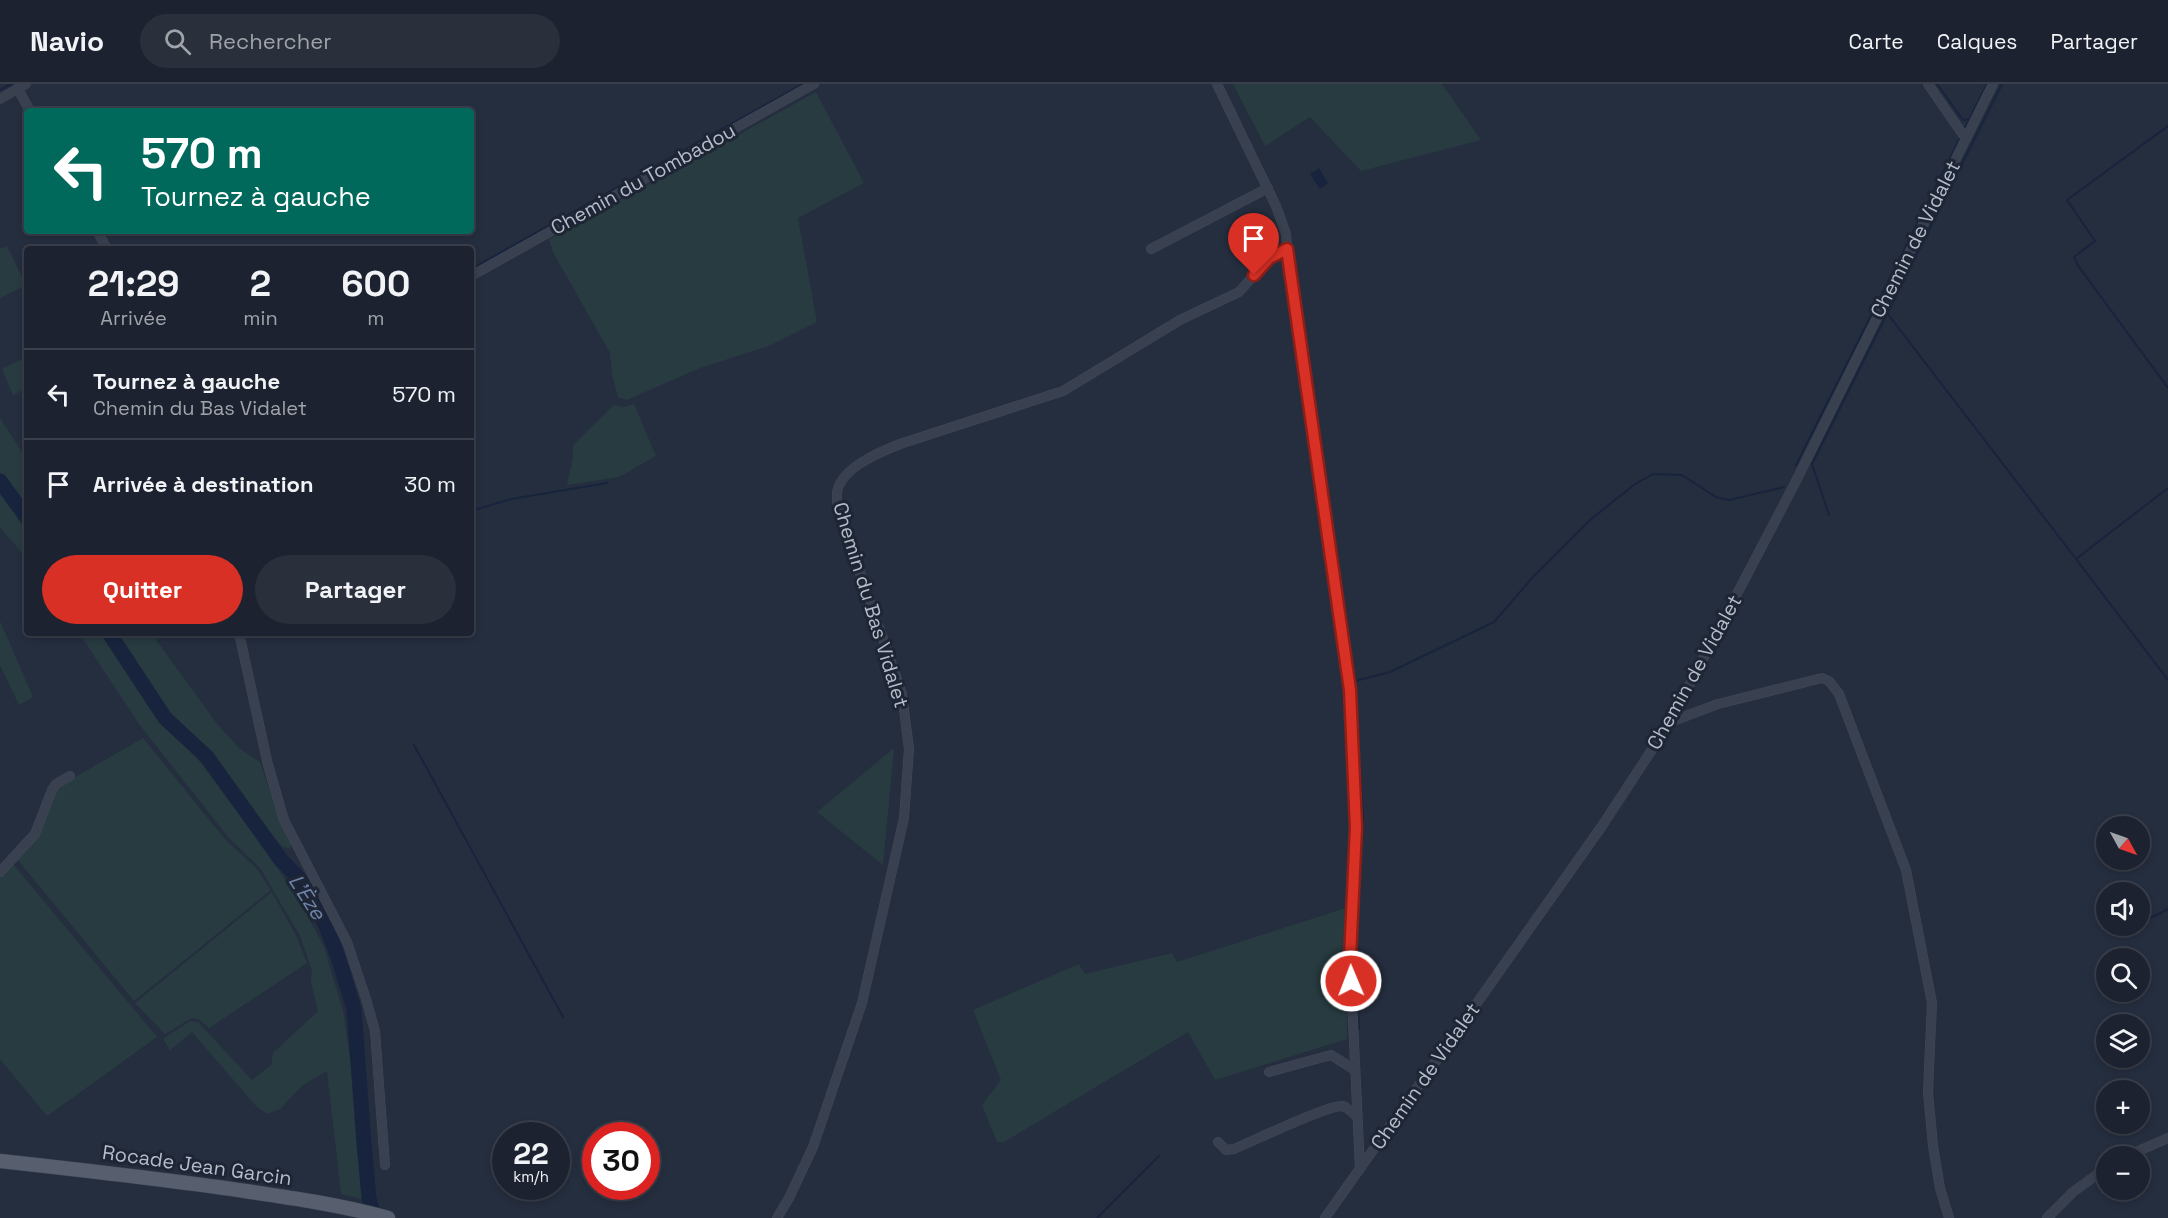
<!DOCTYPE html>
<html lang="fr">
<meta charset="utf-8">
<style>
:root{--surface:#1c222f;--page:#292f3b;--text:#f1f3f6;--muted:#a0a4aa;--line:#3a3f4b;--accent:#d93025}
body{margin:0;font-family:"Space Grotesk",sans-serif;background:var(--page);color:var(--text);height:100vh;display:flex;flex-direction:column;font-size:22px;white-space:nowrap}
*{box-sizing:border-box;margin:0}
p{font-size:20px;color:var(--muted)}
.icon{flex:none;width:33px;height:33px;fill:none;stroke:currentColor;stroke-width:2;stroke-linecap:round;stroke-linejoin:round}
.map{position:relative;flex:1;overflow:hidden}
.sheet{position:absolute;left:24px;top:162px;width:450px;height:390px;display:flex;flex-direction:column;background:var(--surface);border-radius:6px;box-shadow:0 3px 9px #0003,0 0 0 2px var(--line)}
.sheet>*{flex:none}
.guide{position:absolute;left:24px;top:24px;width:450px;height:126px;border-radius:6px;box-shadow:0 3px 9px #0003,0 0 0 2px var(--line);background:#00695c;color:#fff;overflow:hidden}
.needle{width:39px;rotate:130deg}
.fabs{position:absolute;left:2096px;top:732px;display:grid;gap:12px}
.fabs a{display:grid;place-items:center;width:54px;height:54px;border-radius:50%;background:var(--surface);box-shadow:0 3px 9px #0003,0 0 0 2px var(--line);font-size:30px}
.speed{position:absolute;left:492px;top:1038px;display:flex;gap:12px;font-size:30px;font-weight:700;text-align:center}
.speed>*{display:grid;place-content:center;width:78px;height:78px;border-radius:50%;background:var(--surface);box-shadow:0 3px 9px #0003,0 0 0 2px var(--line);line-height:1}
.speed small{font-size:15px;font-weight:400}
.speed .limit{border:9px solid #d22;background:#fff;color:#111}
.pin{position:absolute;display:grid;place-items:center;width:51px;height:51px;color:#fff;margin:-62px -26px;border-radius:50% 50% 50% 0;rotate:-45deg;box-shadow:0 0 6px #0007}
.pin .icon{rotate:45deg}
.me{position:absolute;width:66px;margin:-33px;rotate:359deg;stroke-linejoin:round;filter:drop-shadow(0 0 4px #0008)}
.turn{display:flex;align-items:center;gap:21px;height:126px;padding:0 18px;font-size:27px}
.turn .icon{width:78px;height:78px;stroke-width:2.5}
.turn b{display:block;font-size:42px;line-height:51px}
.eta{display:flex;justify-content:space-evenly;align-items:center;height:102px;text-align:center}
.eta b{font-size:36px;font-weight:800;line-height:42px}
.cta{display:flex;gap:12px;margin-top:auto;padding:12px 18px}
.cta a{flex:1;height:69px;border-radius:36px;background:var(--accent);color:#fff;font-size:24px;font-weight:800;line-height:69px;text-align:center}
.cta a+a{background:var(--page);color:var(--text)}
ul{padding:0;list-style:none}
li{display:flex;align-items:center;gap:18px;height:90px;padding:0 18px;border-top:2px solid var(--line)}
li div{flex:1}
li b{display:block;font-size:22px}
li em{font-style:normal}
header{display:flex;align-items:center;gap:36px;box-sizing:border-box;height:84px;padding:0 30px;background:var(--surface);border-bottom:2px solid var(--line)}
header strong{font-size:28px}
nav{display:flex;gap:33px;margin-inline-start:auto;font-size:21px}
.search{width:420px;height:54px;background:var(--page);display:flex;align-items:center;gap:15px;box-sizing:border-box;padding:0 21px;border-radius:33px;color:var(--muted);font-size:22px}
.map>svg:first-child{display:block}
.green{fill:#273b40}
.water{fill:#18243d}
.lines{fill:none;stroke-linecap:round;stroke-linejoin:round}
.stream{stroke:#18243d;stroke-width:2}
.river{stroke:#18243d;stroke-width:15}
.minor-casing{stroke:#424958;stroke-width:10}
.primary-casing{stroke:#424958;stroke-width:15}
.minor{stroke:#39404f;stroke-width:9}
.primary{stroke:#575f6f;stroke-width:14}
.route-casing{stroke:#8d1f18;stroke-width:15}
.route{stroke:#d93025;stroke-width:10}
.labels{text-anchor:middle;stroke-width:6;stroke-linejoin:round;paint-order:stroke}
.street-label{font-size:20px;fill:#b5bcca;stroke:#1e2534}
.water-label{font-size:21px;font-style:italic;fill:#6e83a9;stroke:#1e2534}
</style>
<header>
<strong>Navio</strong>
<div class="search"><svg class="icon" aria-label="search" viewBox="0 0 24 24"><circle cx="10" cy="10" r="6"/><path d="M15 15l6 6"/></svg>Rechercher</div>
<nav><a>Carte</a><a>Calques</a><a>Partager</a></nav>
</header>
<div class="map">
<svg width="2168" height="1134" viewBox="0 0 2168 1134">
<rect width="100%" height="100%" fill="#252e3f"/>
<g class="green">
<path d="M1233,0H1442L1481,56L1361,87L1310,33L1265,62Z"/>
<path d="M816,8L864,99L798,134L817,238L769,262L700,284L627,316L618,313L612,291L610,269L553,168L549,155Z"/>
<path d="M7,162L26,201L0,214V165Z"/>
<path d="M27,273V304L13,311L2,285Z"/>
<path d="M634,320L656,372L619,393L567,401L573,373V361L614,321L623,323Z"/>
<path d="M0,334L27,376V426L0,389Z"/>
<path d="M0,410L27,446V475L0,443Z"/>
<path d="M0,537L33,613L19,621L0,581Z"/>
<path d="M79,549H102L145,608L165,638L201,679L255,752L298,814L324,863L343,927L356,1013L366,1116L341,1110L327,987L303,1001L280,1025L267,1030L256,1022L192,948L170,966L163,955L190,937L198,938L252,996L271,981L273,969L318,927L311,898L312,887L300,852L260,784L229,754L139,640Z"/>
<path d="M114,549H151L218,641L240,665L260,678L281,739L292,760L290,765L282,762L265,744L200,657L177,642L166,631Z"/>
<path d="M143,654L224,754L257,785L271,806L134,917L17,775L36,756L58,703Z"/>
<path d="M894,664L883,781L817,728Z"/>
<path d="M13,780L157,953L47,1032L0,975V794Z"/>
<path d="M272,808L297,853L307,879L209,944L200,936L192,934L165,950L135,919Z"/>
<path d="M1346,824L1347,955L1215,996L1188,948L1004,1058H997L982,1021L1001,996L973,926L1079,880L1085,890L1172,869L1177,878Z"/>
</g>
<path class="water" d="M1319,84L1328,99L1320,105L1310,90Z"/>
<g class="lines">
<g class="stream">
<path d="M1937,0L1963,36L1971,35"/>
<path d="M0,6L11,0"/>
<path d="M2168,42L2067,116L2095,157L2074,173L2079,183L2168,304"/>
<path d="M1964,46L1987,0"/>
<path d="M471,185L803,0"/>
<path d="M1887,229L2076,475L2168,404"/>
<path d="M1320,354L1355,597L1390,588L1494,538L1532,494L1590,436L1635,400L1653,390L1682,391L1716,413L1729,416L1784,403"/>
<path d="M1796,381L1960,54"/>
<path d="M471,427L511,415L607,399"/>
<path d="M1829,431L1812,380L2002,0"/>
<path d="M2076,475L2168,596"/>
<path d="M1355,598V610"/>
<path d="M1355,616L1363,731L1356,862L1359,945"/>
<path d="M414,661L563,933"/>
<path d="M2139,840L2168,825"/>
<path d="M2135,842H2137"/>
<path d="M1097,1134L1159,1072"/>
</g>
<g class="river">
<path d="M0,397L27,434"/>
<path d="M109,549L165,634L207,673L281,776L300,795L313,816L326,842L338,873L354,925L364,1059L369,1114L374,1134"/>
</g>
<g class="minor-casing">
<g id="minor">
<path d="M1217,0L1276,122L1286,150L1288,177L1350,606L1356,743L1350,875L1360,1084"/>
<path d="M1928,0L1966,55"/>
<path d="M18,5L30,27"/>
<path d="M0,15L26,0"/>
<path d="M97,147L107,165"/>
<path d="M1151,165L1268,104"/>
<path d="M471,192L814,0"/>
<path d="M239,549L268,681L284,736L347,858L366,915L375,947L385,1081"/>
<path d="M1670,638L1718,620L1822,594L1829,597L1839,610L1906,786L1932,919L1928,1008L1933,1062L1940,1104L1949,1134"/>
<path d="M0,788L35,750L52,706L56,700L70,692"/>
<path d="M1269,988L1331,971L1355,986"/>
<path d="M1218,1058L1226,1066L1234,1065C1253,1057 1328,1021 1342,1022C1348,1023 1353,1029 1357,1033"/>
<path d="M2127,1072L2168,1054"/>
<path d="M777,1134L789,1114L813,1063L862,919L904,734L909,665L902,610L839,428C838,422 836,415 837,409C840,384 880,368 900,360L1063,307L1180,236L1239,208L1269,174L1287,165"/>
<path d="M1325,1134L1602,742L1670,638L1795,399L1993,0"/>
<path d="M2047,1134L2073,1108L2106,1084"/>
</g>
</g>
<g class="primary-casing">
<path id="primary" d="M0,1077C82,1086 163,1095 245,1107C293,1114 341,1121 388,1134"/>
</g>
<use href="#minor" class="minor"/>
<use href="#primary" class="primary"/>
</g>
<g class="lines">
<g class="route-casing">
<path id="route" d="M1254,191L1269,174L1287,165L1350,606L1356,743L1350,874L1351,897"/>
</g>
<use href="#route" class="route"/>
</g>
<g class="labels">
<g class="street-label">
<text transform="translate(643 95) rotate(-29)" y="7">Chemin du Tombadou</text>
<text transform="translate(1915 155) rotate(-63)" y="7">Chemin de Vidalet</text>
<text transform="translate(871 521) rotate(73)" y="7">Chemin du Bas Vidalet</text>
<text transform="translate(1694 588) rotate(-61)" y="7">Chemin de Vidalet</text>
<text transform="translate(1425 992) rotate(-55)" y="7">Chemin de Vidalet</text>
<text transform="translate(197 1081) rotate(8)" y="7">Rocade Jean Garcin</text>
</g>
<g class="water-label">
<text transform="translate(307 813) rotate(57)" y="7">L'Èze</text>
</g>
</g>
</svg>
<div class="fabs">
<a><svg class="needle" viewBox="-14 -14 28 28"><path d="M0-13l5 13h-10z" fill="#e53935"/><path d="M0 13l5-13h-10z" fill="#a0a4aa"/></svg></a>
<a><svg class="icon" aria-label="sound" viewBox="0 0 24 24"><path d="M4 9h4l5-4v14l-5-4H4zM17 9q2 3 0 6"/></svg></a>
<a><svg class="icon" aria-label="search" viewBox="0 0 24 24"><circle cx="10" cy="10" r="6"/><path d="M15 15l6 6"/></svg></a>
<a><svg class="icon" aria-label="layers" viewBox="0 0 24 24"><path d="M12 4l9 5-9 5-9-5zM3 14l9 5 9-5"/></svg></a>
<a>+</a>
<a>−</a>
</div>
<div class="speed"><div>22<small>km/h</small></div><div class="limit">30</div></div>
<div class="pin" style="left:1254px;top:191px;background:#d93025"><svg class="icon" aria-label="arrive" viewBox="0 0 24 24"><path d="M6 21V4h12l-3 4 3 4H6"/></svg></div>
<svg class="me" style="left:1351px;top:897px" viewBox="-20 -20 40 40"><circle r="17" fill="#d93025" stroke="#fff" stroke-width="3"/><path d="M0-11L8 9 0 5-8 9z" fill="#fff"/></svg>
<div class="guide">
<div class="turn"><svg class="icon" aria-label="left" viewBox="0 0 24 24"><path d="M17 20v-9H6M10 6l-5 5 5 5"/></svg><div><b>570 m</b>Tournez à gauche</div></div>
</div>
<section class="sheet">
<div class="eta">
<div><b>21:29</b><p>Arrivée</p></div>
<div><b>2</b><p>min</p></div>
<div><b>600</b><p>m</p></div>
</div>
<ul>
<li><svg class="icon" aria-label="left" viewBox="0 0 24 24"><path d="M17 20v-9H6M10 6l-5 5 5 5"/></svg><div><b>Tournez à gauche</b><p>Chemin du Bas Vidalet</p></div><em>570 m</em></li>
<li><svg class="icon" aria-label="arrive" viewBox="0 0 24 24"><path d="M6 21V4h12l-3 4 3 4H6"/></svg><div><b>Arrivée à destination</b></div><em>30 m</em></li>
</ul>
<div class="cta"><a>Quitter</a><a>Partager</a></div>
</section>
</div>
